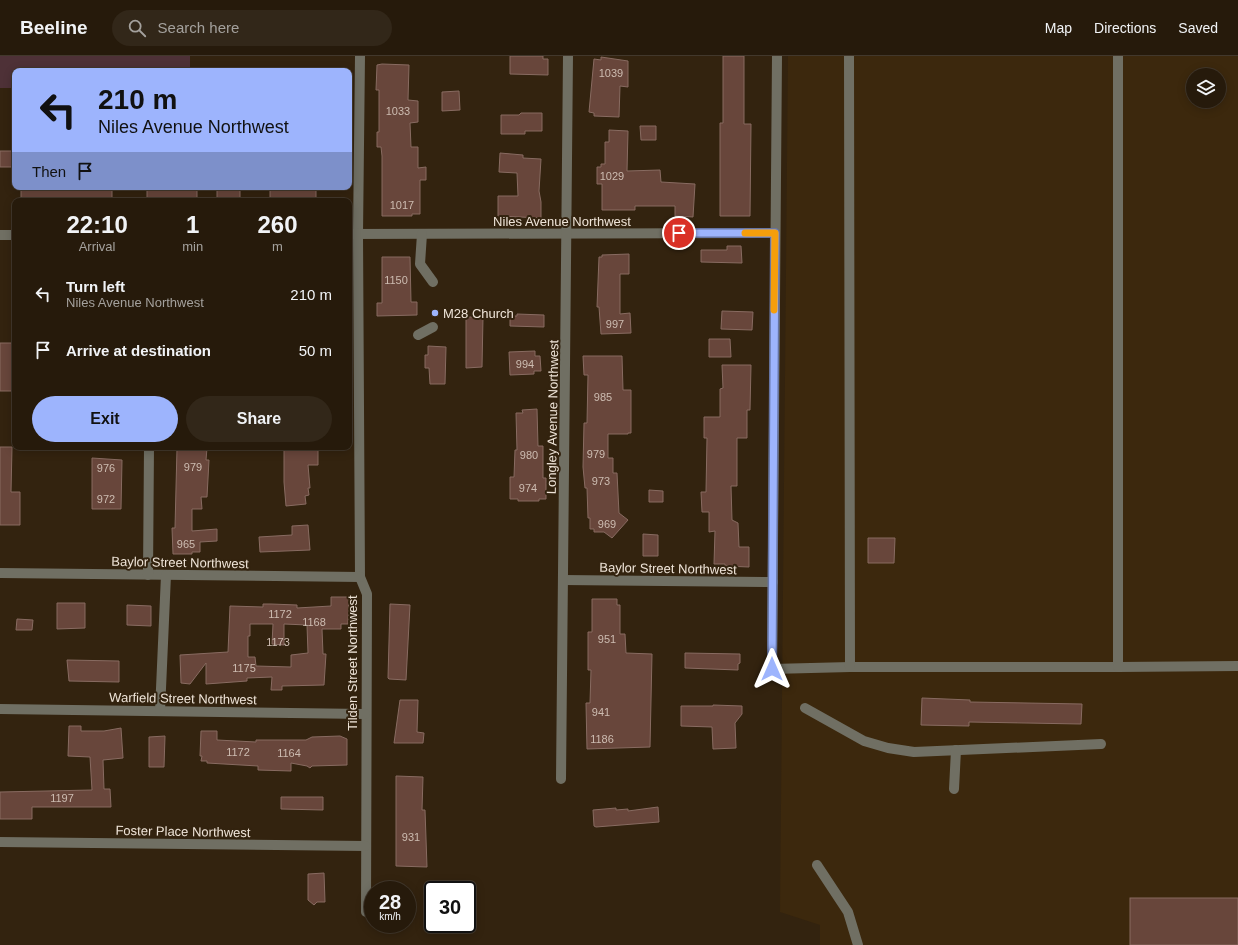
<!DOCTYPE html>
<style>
:root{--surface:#261a0b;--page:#322719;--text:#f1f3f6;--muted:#a4a19d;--line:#42382c;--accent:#9db4fd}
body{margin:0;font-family:Helvetica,sans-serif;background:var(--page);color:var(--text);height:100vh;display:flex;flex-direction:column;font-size:15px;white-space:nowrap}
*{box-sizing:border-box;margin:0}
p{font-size:13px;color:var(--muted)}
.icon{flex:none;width:22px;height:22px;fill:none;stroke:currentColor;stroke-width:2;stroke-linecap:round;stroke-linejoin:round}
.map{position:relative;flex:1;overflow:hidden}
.side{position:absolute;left:12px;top:142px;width:340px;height:252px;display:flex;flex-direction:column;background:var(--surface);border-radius:8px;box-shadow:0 2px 10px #0003,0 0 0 1px var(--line)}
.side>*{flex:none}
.hud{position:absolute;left:12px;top:12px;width:340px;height:122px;border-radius:8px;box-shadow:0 2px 10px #0003,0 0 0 1px var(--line);background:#9db4fd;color:#111;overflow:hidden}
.fabs{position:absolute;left:1186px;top:12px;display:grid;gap:8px}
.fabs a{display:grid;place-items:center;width:40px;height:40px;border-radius:50%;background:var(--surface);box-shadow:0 2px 10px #0003,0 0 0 1px var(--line);font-size:20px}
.speed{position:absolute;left:364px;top:825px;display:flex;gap:8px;font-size:20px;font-weight:700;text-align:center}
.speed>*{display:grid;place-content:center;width:52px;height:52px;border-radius:50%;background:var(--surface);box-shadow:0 2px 10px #0003,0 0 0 1px var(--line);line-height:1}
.speed small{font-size:10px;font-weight:400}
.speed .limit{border:2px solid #111;border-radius:6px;background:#fff;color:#111}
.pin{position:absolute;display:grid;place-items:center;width:34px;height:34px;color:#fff;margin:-17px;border:2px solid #fff;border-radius:50%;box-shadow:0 1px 4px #0007}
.me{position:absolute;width:44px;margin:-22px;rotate:0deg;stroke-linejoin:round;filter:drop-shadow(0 0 3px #0008)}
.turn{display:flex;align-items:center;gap:14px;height:84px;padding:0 20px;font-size:18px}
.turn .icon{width:52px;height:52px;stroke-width:2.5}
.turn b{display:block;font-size:28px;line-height:34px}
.then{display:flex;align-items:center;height:38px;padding:0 20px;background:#0003;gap:8px;font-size:15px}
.eta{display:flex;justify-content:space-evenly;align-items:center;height:68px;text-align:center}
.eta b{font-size:24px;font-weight:600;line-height:28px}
.cta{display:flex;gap:8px;margin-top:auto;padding:8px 20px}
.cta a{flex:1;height:46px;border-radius:24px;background:var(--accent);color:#111;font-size:16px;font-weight:600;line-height:46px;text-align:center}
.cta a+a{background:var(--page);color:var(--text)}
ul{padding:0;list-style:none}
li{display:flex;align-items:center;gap:12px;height:56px;padding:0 20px}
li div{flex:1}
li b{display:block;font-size:15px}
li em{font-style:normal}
header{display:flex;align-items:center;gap:24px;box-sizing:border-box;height:56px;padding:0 20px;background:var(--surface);border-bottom:1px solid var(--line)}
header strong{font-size:19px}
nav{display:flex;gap:22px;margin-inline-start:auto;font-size:14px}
.search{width:280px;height:36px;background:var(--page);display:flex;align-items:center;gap:10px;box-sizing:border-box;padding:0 14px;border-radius:22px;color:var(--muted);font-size:15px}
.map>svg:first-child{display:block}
.built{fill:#3c280d;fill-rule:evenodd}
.green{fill:#4e3137}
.building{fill:#68463b;stroke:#886b61;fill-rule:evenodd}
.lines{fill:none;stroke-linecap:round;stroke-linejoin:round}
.minor{stroke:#706f63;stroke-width:10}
.route-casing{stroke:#6675a4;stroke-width:10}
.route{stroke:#9db4fd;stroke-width:7}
.slow{stroke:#f59e0b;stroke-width:7}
.poi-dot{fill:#9db4fd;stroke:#33230f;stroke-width:1.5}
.labels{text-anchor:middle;stroke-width:4;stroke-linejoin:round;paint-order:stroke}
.number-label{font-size:11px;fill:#cdbcb1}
.street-label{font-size:13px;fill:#efe4d8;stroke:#33230f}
.poi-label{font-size:13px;fill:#efe4d8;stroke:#33230f;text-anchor:start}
</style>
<header>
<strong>Beeline</strong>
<div class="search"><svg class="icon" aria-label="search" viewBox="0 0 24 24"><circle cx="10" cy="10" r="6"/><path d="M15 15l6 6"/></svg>Search here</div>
<nav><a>Map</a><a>Directions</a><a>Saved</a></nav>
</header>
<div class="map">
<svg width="1238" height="889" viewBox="0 0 1238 889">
<rect width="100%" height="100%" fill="#33230f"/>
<path class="built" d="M788,0H1238V889H820V869L780,856ZM1193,19H1219V45H1193Z"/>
<path class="green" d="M0,0H190V15H15V32H0Z"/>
<g class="building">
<path d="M510,0H543V3H548V19L510,18Z"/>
<path d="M723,0H744V68H751L750,160H720V67H723Z"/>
<path d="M601,1L628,5V31L620,30L619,61L594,60V57L589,56L594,3L601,4Z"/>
<path d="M382,8L409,9L408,44L418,45V66L410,67L411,91H418V112L426,111V124H420V158H412V160H382V100L381,91H377V76H379V34H376L377,9Z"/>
<path d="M459,35L460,54L442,55V36Z"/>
<path d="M521,57H542V75H525V78H501V59H519Z"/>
<path d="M640,70H656V84H641Z"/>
<path d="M609,74L628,75L627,115L660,114L661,126L695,128L693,161L675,160V150H635V154H602V128H597V111H601V108H605V86H609Z"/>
<rect x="0" y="95" width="13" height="16"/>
<path d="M500,97L523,99V102L541,103L539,135L541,146V162L498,160V140H518L517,117L499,116Z"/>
<rect x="21" y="131" width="91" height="14"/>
<rect x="147" y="131" width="50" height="14"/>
<path d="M217,131H240V145L217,143Z"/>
<rect x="270" y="131" width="46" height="14"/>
<path d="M727,190H741L742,207L701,206V194H727Z"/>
<path d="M629,198V218H620V258L630,257L631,277L601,278L599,251H597L599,201H602V199Z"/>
<path d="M382,201H410L411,246H417V259L377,260V247H382Z"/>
<path d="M722,255L753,256L752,274L721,273Z"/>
<path d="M517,258L544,259V271L510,270V260H517Z"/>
<path d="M466,261H483L482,311L466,312Z"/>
<path d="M709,283H730L731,301H709Z"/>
<path d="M0,287H12V289H15V335H0Z"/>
<path d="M428,290L446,291L445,328H430L429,312H425V299H428Z"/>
<path d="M535,295V300H540L541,315H534V318L510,319L509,296Z"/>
<path d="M583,300H622L623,334H631V377H628V378H608V402H613V417H617L619,457L628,464L612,482L604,476H594V473H590V462H588L587,432H585L583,411L584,367H587L588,319H584Z"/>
<path d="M722,309H751L750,354H747V382H737V430H731L732,464L738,467L739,491H749V511L725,510V508H714L715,475L709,476V456H702L701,436H706L707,382H704V361H720V333L723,332Z"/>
<path d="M537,353L538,390H543V422H546V443H539V445H518V443H510V421H514L515,394H517L516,357H523L522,354Z"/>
<path d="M0,391H12L11,436H20V469H0Z"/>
<path d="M284,391H318V409H308L310,432H308L309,439L305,440L306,448L286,450L284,426Z"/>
<path d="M177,392H207L206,404H209L207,441H201L202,453H192V475L217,473V485L200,486V496H192V498H173L172,472H175Z"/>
<path d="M92,402L122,404L121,453H92Z"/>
<path d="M649,434L663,435V446H649Z"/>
<path d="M308,469L310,494L260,496L259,481L292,479V470Z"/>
<path d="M643,478L658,479V500H643Z"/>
<path d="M868,482H895L894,507H868Z"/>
<path d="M331,541H349L348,568H341V573H322L323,598H326L324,629L282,630V634H271L272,621L247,622V625L206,628V607L190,628L181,627L180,599L228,596L230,550L263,551V548H271L297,549V552L331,550ZM250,568H273L272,588L284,589V568L307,569L308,597L291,599V611L256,610L255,601H248V580H250Z"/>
<path d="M592,543H617V549H620V578H625L626,597L652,598L650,691L587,693L586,647H590L591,614H588V576H592Z"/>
<path d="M57,547H85V572L57,573Z"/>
<path d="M390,548L410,549L406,624L389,623L388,622Z"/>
<path d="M127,549L151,550V570L127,569Z"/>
<path d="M17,563L33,564L32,574H16Z"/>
<path d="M685,597L740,598V607L738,608V614L685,612Z"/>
<path d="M67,604L119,605V626L69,625Z"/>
<path d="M922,642L970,644V646L1082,648L1081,668L969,666V670L921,669Z"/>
<path d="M400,644H418L417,676L424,677L423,687H394Z"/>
<path d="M713,649L742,650V658L735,667L736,692L713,693L712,671L681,670V650H713Z"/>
<path d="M69,670H81V675H104L121,672L123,702L103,704L104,733H110L111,751H32V763H0V736L92,734L90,701L68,700Z"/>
<path d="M201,675H217V684L256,686V684H306L312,681L340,680L347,683V709L312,710L310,712L307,710L291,707V715L258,714V710L207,707V705H201L202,700H200Z"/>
<path d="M165,680L164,711H149V681Z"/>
<path d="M396,720L423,721L422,754H425L427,811L396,810Z"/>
<path d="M281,741H323V754L281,753Z"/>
<path d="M658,751L659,766L596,771L594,770L593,754L616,752V754L628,753V755Z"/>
<path d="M324,817L325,846H317L314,849L308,844V818Z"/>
<rect x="1130" y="842" width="108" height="47"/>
</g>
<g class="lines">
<g class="minor">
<path d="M360,0L358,178L360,521L367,538L366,856"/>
<path d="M777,0L772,613L850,611H1118V0"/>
<path d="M849,0L850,611"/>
<path d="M349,178L775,177"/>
<path d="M422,178L420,208L433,226"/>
<path d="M0,179H15"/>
<path d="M418,279L433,271"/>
<path d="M0,517L360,521"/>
<path d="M148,519L149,391"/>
<path d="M563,524L773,526"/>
<path d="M1118,611L1238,610"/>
<path d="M805,652L864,685L888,692L914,696L1101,688"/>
<path d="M0,653L365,658"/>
<path d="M160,655L166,519"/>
<path d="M561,723L568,0"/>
<path d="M954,733L956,694"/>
<path d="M0,786L365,790"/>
<path d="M817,809L848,856L858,889"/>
</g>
</g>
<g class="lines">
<g class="route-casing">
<path id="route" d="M679,177H775L772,613"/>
</g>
<use href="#route" class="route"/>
<path class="slow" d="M745,177H775L774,254"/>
</g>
<circle class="poi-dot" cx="435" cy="257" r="4"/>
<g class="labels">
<g class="number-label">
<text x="611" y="21">1039</text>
<text x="398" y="59">1033</text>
<text x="612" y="124">1029</text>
<text x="402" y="153">1017</text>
<text x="396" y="228">1150</text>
<text x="615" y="272">997</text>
<text x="525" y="312">994</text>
<text x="603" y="345">985</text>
<text x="596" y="402">979</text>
<text x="529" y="403">980</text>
<text x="193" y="415">979</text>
<text x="106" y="416">976</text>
<text x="601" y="429">973</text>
<text x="528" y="436">974</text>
<text x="106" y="447">972</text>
<text x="607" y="472">969</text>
<text x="186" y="492">965</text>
<text x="280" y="562">1172</text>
<text x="314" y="570">1168</text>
<text x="607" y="587">951</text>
<text x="278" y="590">1173</text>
<text x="244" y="616">1175</text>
<text x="601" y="660">941</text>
<text x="602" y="687">1186</text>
<text x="238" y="700">1172</text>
<text x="289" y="701">1164</text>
<text x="62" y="746">1197</text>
<text x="411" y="785">931</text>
</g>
<g class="street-label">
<text x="562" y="170">Niles Avenue Northwest</text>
<text transform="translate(552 361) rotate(-89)" y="5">Longley Avenue Northwest</text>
<text transform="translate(180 506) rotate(1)" y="5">Baylor Street Northwest</text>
<text transform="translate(668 512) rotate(1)" y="5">Baylor Street Northwest</text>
<text transform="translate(352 607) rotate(-90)" y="5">Tilden Street Northwest</text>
<text transform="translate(183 642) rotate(1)" y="5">Warfield Street Northwest</text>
<text transform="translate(183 775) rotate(1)" y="5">Foster Place Northwest</text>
</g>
<g class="poi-label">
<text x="443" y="262">M28 Church</text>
</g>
</g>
</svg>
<div class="fabs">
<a><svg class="icon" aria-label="layers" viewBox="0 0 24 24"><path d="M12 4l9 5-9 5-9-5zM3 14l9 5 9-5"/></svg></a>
</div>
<div class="speed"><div>28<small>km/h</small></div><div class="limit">30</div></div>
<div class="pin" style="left:679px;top:177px;background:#d93025"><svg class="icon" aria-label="arrive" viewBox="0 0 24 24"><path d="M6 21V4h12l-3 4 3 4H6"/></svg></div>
<svg class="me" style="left:772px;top:613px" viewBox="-20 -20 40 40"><path d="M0-17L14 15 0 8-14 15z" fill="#9db4fd" stroke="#fff" stroke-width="4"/></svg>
<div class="hud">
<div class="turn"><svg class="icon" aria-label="left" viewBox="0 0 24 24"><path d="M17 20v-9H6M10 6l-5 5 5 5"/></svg><div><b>210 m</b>Niles Avenue Northwest</div></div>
<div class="then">Then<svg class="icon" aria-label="arrive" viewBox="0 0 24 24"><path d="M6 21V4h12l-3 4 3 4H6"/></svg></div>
</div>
<section class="side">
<div class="eta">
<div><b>22:10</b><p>Arrival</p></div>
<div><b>1</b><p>min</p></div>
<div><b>260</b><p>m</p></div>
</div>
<ul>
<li><svg class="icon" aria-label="left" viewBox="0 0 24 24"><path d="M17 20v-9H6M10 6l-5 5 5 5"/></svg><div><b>Turn left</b><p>Niles Avenue Northwest</p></div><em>210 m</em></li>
<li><svg class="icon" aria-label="arrive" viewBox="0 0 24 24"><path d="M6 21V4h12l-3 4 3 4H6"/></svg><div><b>Arrive at destination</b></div><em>50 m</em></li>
</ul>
<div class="cta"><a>Exit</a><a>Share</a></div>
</section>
</div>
